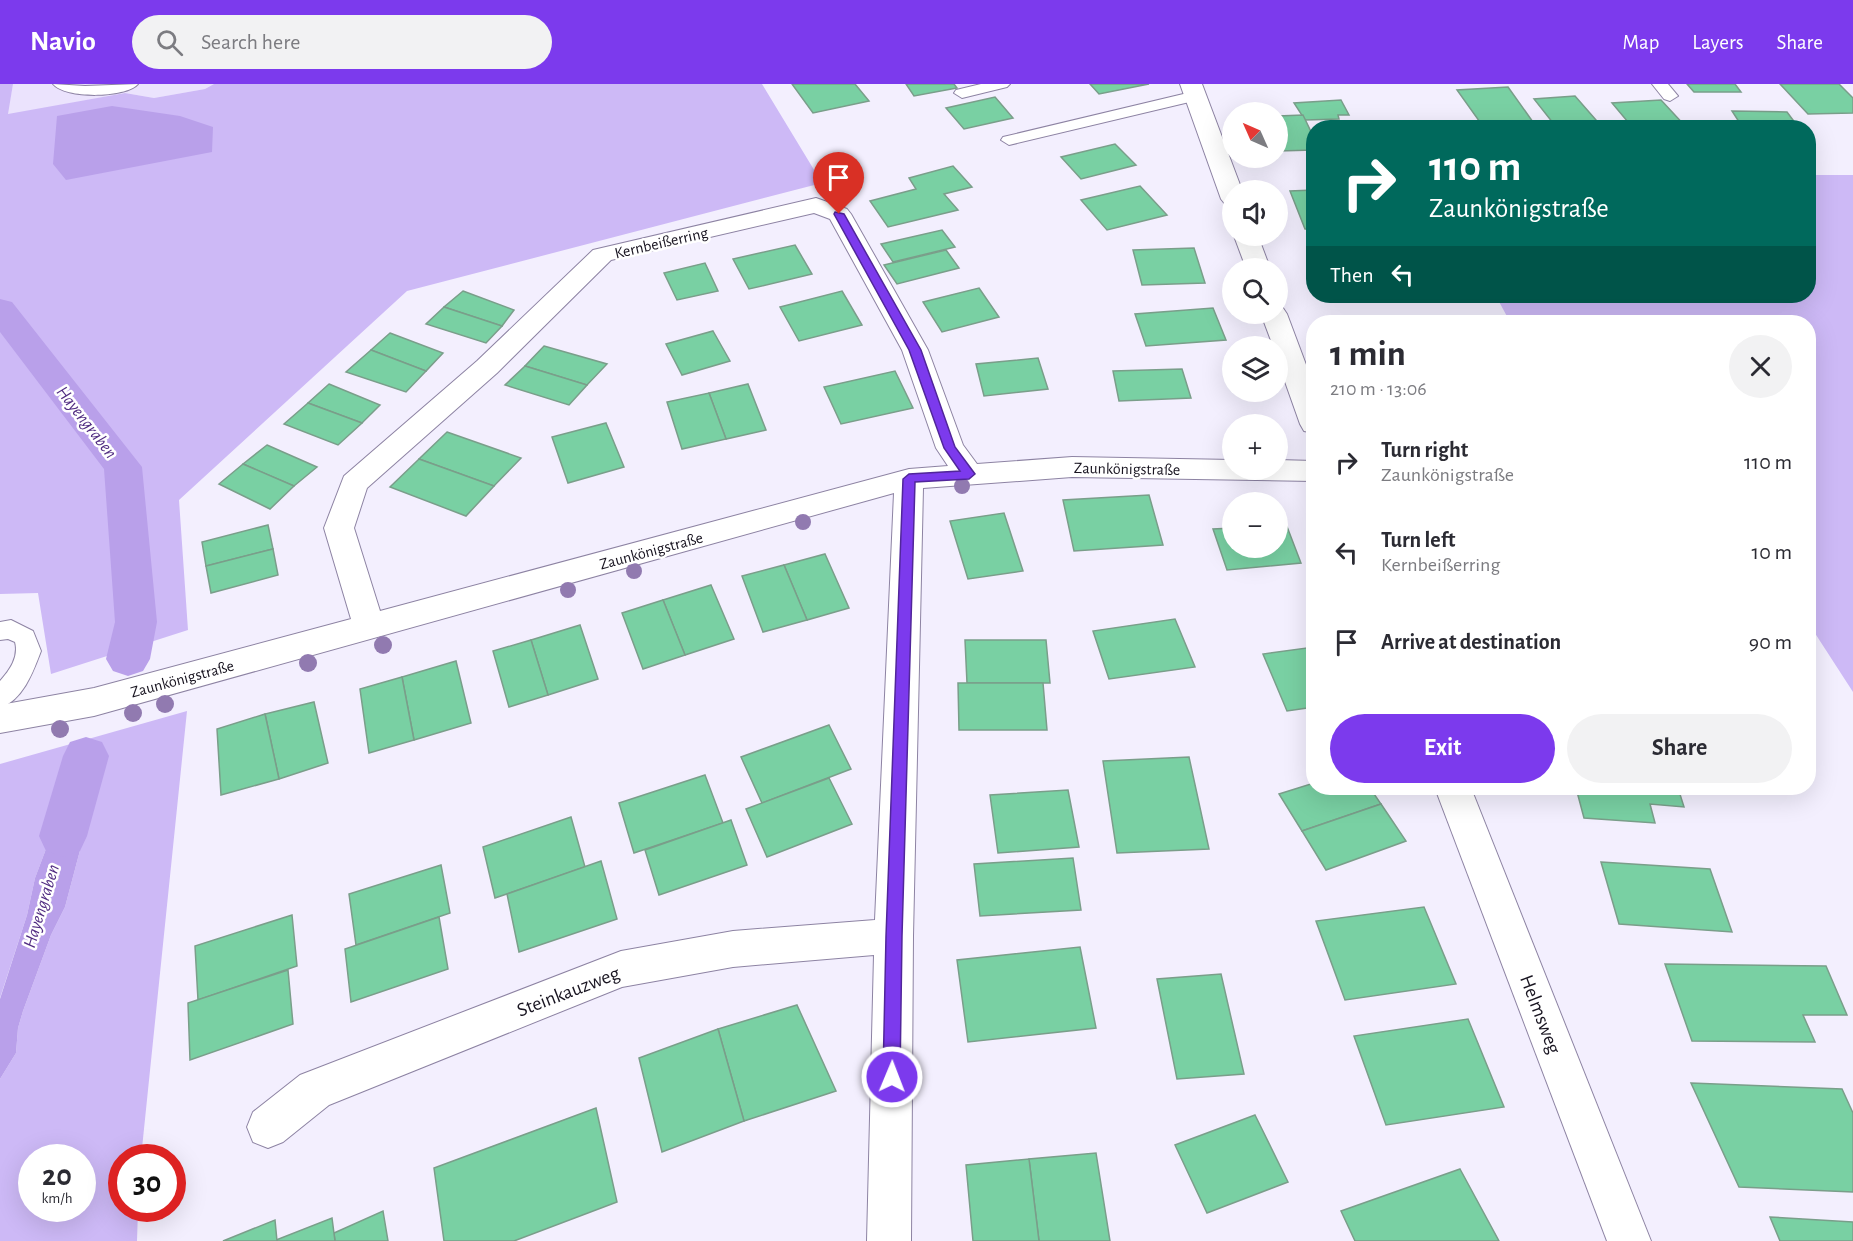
<!DOCTYPE html>
<meta charset="utf-8">
<style>
:root{--surface:#fff;--page:#f2f2f3;--text:#2b2b33;--muted:#7c7c81;--accent:#7c3aed}
body{margin:0;font-family:"Alegreya Sans",sans-serif;background:var(--page);color:var(--text);height:100vh;display:flex;flex-direction:column;font-size:22px;white-space:nowrap}
*{box-sizing:border-box;margin:0}
p{font-size:20px;color:var(--muted)}
.icon{flex:none;width:33px;height:33px;fill:none;stroke:currentColor;stroke-width:2;stroke-linecap:round;stroke-linejoin:round}
.map{position:relative;flex:1;overflow:hidden}
.sheet{position:absolute;left:1306px;top:231px;width:510px;height:480px;display:flex;flex-direction:column;background:var(--surface);border-radius:24px;box-shadow:0 6px 24px #0002}
.sheet>*{flex:none}
.banner{position:absolute;left:1306px;top:36px;width:510px;height:183px;border-radius:24px;box-shadow:0 6px 24px #0002;background:#00695c;color:#fff;overflow:hidden}
.needle{width:39px;rotate:315deg}
.controls{position:absolute;left:1222px;top:18px;display:grid;gap:12px}
.controls a{display:grid;place-items:center;width:66px;height:66px;border-radius:50%;background:var(--surface);box-shadow:0 6px 24px #0002;font-size:30px}
.speed{position:absolute;left:18px;top:1060px;display:flex;gap:12px;font-size:30px;font-weight:700;text-align:center}
.speed>*{display:grid;place-content:center;width:78px;height:78px;border-radius:50%;background:var(--surface);box-shadow:0 6px 24px #0002;line-height:1}
.speed small{font-size:15px;font-weight:400}
.speed .limit{border:9px solid #d22;background:#fff;color:#111}
.pin{position:absolute;display:grid;place-items:center;width:51px;height:51px;color:#fff;margin:-62px -26px;border-radius:50% 50% 50% 0;rotate:-45deg;box-shadow:0 0 6px #0007}
.pin .icon{rotate:45deg}
.me{position:absolute;width:66px;margin:-33px;rotate:1deg;stroke-linejoin:round;filter:drop-shadow(0 0 4px #0008)}
.turn{display:flex;align-items:center;gap:21px;height:126px;padding:0 24px;font-size:27px}
.turn .icon{width:78px;height:78px;stroke-width:2.5}
.turn b{display:block;font-size:42px;line-height:51px}
.then{display:flex;align-items:center;height:57px;padding:0 24px;background:#0003;gap:12px;font-size:22px}
.round{display:grid;place-items:center;flex:none;width:63px;height:63px;border-radius:32px;background:var(--page)}
.headline{display:flex;align-items:center;justify-content:space-between;height:102px;padding:0 24px}
h1{font-size:36px;font-weight:700;line-height:45px}
.button{display:flex;gap:12px;margin-top:auto;padding:12px 24px}
.button a{flex:1;height:69px;border-radius:36px;background:var(--accent);color:#fff;font-size:24px;font-weight:700;line-height:69px;text-align:center}
.button a+a{background:var(--page);color:var(--text)}
ul{padding:0;list-style:none}
li{display:flex;align-items:center;gap:18px;height:90px;padding:0 24px}
li div{flex:1}
li b{display:block;font-size:22px}
li em{font-style:normal}
header{display:flex;align-items:center;gap:36px;box-sizing:border-box;height:84px;padding:0 30px;background:var(--accent);color:#fff}
header strong{font-size:28px}
nav{display:flex;gap:33px;margin-inline-start:auto;font-size:21px}
.search{width:420px;height:54px;background:var(--page);display:flex;align-items:center;gap:15px;box-sizing:border-box;padding:0 21px;border-radius:33px;color:var(--muted);font-size:22px}
.map>svg:first-child{display:block}
.built{fill:#ebe3fd}
.green{fill:#cdb9f6;fill-rule:evenodd}
.water{fill:#b9a0ea}
.lines{fill:none;stroke-linecap:round;stroke-linejoin:round}
.canal{fill:#b9a0ea;fill-rule:evenodd}
.building{fill:#79d0a3;stroke:#7a9e8a;stroke-width:1.5}
.lane-casing{stroke:#8d83a3;stroke-width:2}
.street-casing{stroke:#8d83a3;stroke-width:2}
.lane{fill:#fff;fill-rule:evenodd}
.street{fill:#fff;fill-rule:evenodd}
.tree{fill:#917ab0}
.route{fill:#7c3aed;stroke:#51269a;stroke-width:1.5}
.labels{text-anchor:middle;stroke-width:5;stroke-linejoin:round;paint-order:stroke}
.street-label{font-size:16px;fill:#181420;stroke:#fff}
.water-label{font-size:18px;font-style:italic;fill:#512d82;stroke:#fff}
.near-street-label{font-size:20px;fill:#181420;stroke:#fff}
</style>
<header>
<strong>Navio</strong>
<div class="search"><svg class="icon" aria-label="search" viewBox="0 0 24 24"><circle cx="10" cy="10" r="6"/><path d="M15 15l6 6"/></svg>Search here</div>
<nav><a>Map</a><a>Layers</a><a>Share</a></nav>
</header>
<div class="map">
<svg width="1853" height="1157" viewBox="0 0 1853 1157">
<rect width="100%" height="100%" fill="#f3effe"/>
<path class="built" d="M13,0H214L205,5L154,14L125,9L7,31Z"/>
<g class="green">
<path d="M0,0H13L8,30L125,9L154,14L205,5L214,0H762L822,99L407,207L179,416L188,546L51,590L38,509L0,510Z"/>
<path d="M1809,91H1853V608L1809,540V238H1510L1496,212H1809Z"/>
<path d="M187,627L141,1074H122V1125H138L137,1157H0V995L16,969L18,944L23,927L51,851L65,823L83,755L82,735L85,698L61,718L60,728L35,794L27,831L0,914V680ZM32,1074H82V1125H32Z"/>
</g>
<g class="water">
<path d="M112,22L180,32L213,43L212,68L66,96L53,80L57,32Z"/>
<path d="M83,693L85,698L82,735L83,755L65,823L51,851L23,927L18,944L16,969L0,995V915L27,831L35,794L60,728C62,711 68,700 83,693Z"/>
</g>
<g class="lines">
<g class="canal">
<path d="M0,215L12,218L142,383L157,538L150,575L143,587L128,592L113,587L106,575L115,538L104,385L0,248Z"/>
<path d="M86,653L102,658L109,672L87,752L80,767L63,773L46,767L39,752L63,672L70,658Z"/>
</g>
</g>
<g class="building">
<path d="M792,0H855L869,17L813,29Z"/>
<path d="M906,0H954L957,4L914,12Z"/>
<path d="M1090,0H1149L1099,10Z"/>
<path d="M1687,0H1735L1741,8H1694Z"/>
<path d="M1780,0H1839L1853,14V29L1808,30Z"/>
<path d="M1508,3L1533,38L1482,41L1457,6Z"/>
<path d="M1575,12L1603,44H1557L1534,15Z"/>
<path d="M995,13L1013,34L964,45L946,24Z"/>
<path d="M1341,16L1349,31H1338L1339,35L1305,36L1294,19Z"/>
<path d="M1661,16L1687,44H1633L1612,19Z"/>
<path d="M1732,27L1787,28L1799,44H1743Z"/>
<path d="M1303,31L1314,54V66L1278,67V32Z"/>
<path d="M1115,60L1136,81L1081,95L1061,73Z"/>
<path d="M953,82L972,103L944,110L958,126L888,143L870,117L916,105L909,94Z"/>
<path d="M1140,102L1167,131L1107,146L1081,116Z"/>
<path d="M1314,106V145H1305L1290,107Z"/>
<path d="M942,146L955,163L893,178L881,160Z"/>
<path d="M795,161L812,190L749,205L733,175Z"/>
<path d="M1194,164L1205,199L1142,201L1133,166Z"/>
<path d="M946,166L959,184L897,200L884,181Z"/>
<path d="M705,179L718,207L677,216L664,189Z"/>
<path d="M979,204L999,233L942,248L923,218Z"/>
<path d="M463,207L514,226L502,242L444,223Z"/>
<path d="M842,207L862,241L799,257L780,223Z"/>
<path d="M444,223L502,242L486,259L426,240Z"/>
<path d="M1213,224L1226,256L1146,262L1135,230Z"/>
<path d="M713,247L730,277L682,291L666,260Z"/>
<path d="M390,249L443,269L426,287L371,266Z"/>
<path d="M544,262L607,280L587,301L525,282Z"/>
<path d="M371,266L426,287L406,308L346,288Z"/>
<path d="M1038,274L1048,305L984,312L976,280Z"/>
<path d="M525,282L587,301L569,321L505,301Z"/>
<path d="M1182,285L1191,314L1119,317L1113,287Z"/>
<path d="M895,287L913,324L841,340L824,303Z"/>
<path d="M329,300L380,321L362,339L308,319Z"/>
<path d="M748,300L766,346L726,355L709,309Z"/>
<path d="M709,309L726,355L682,365L667,318Z"/>
<path d="M308,319L362,339L338,361L284,340Z"/>
<path d="M606,339L624,383L568,399L552,353Z"/>
<path d="M447,348L521,374L494,402L419,375Z"/>
<path d="M267,361L317,383L294,402L243,380Z"/>
<path d="M419,375L494,402L466,432L390,403Z"/>
<path d="M243,380L294,402L270,425L219,400Z"/>
<path d="M1149,411L1163,461L1074,467L1063,416Z"/>
<path d="M1004,429L1023,487L968,495L950,437Z"/>
<path d="M1278,440H1286L1301,479L1227,486L1213,445L1233,444V464H1278Z"/>
<path d="M268,441L273,465L206,482L202,458Z"/>
<path d="M273,465L278,491L211,509L206,482Z"/>
<path d="M825,470L849,524L807,536L784,481Z"/>
<path d="M784,481L807,536L763,548L742,492Z"/>
<path d="M711,501L734,555L685,571L663,516Z"/>
<path d="M663,516L685,571L643,585L622,529Z"/>
<path d="M1175,535L1195,583L1109,595L1093,547Z"/>
<path d="M580,541L598,595L548,611L531,556Z"/>
<path d="M531,556L548,611L509,623L493,567Z"/>
<path d="M965,556H1046L1050,599H967Z"/>
<path d="M1314,563V623L1287,627L1263,570Z"/>
<path d="M456,577L471,639L414,656L402,593Z"/>
<path d="M402,593L414,656L369,669L360,605Z"/>
<path d="M958,599H1043L1047,646H959Z"/>
<path d="M314,618L328,679L279,695L265,630Z"/>
<path d="M265,630L279,695L221,711L217,645Z"/>
<path d="M829,641L851,685L762,719L741,673Z"/>
<path d="M1189,673L1209,765L1117,769L1103,677Z"/>
<path d="M705,691L723,739L634,769L619,719Z"/>
<path d="M829,694L852,740L767,773L746,725Z"/>
<path d="M1314,699V704H1370L1381,720L1302,747L1279,710Z"/>
<path d="M1576,704H1678L1684,723L1650,720L1655,739L1584,734Z"/>
<path d="M1068,706L1079,763L998,769L990,711Z"/>
<path d="M1381,720L1406,757L1326,786L1302,747Z"/>
<path d="M571,733L585,783L495,814L483,763Z"/>
<path d="M731,736L747,781L659,811L645,766Z"/>
<path d="M1073,774L1081,826L980,832L974,780Z"/>
<path d="M601,777L617,835L519,868L507,810Z"/>
<path d="M1601,778L1710,785L1732,848L1619,840Z"/>
<path d="M441,781L450,829L356,861L349,810Z"/>
<path d="M1424,823L1456,900L1345,916L1316,837Z"/>
<path d="M292,831L297,882L198,916L195,862Z"/>
<path d="M439,833L448,885L351,918L345,865Z"/>
<path d="M1080,863L1096,944L968,958L957,876Z"/>
<path d="M1665,880L1826,882L1847,931H1803L1815,958L1692,957Z"/>
<path d="M288,886L293,940L190,976L188,919Z"/>
<path d="M1221,890L1244,990L1177,995L1157,895Z"/>
<path d="M797,921L836,1007L744,1037L718,945Z"/>
<path d="M1468,935L1504,1023L1386,1041L1354,952Z"/>
<path d="M718,945L744,1037L662,1068L639,974Z"/>
<path d="M1691,999L1842,1005L1853,1029V1108L1739,1103Z"/>
<path d="M596,1024L617,1118L514,1157H444L434,1084Z"/>
<path d="M1255,1031L1288,1098L1207,1129L1175,1061Z"/>
<path d="M1096,1069L1110,1157H1039L1029,1075Z"/>
<path d="M1029,1075L1039,1157H973L966,1081Z"/>
<path d="M1460,1085L1499,1157H1355L1341,1127Z"/>
<path d="M383,1127L388,1157H335L334,1149Z"/>
<path d="M1770,1133L1853,1138V1157H1780Z"/>
<path d="M332,1134L335,1157H277L276,1156Z"/>
<path d="M275,1136L277,1157H223Z"/>
</g>
<g class="lines">
<g class="lane-casing">
<g id="lane">
<path d="M53,0L85,2L138,0C126,14 65,15 53,0Z"/>
<path d="M981,0H1010L1007,3L962,14L954,9L956,6Z"/>
<path d="M1652,0H1668L1678,12L1670,17L1664,15Z"/>
<path d="M1196,7L1204,12L1202,15L1009,61L1001,56L1003,53Z"/>
<path d="M11,536L33,547L41,567C33,588 23,616 0,624V597C10,586 19,573 15,558L8,555L0,556V538Z"/>
</g>
</g>
<g class="street-casing">
<g id="street">
<path d="M1180,0H1202L1242,106H1233V122L1225,120L1221,115Z"/>
<path d="M816,114L847,125L851,130L928,266L963,361L977,380L1072,373L1233,376V386H1278V376L1314,377V397L1072,393L923,404L913,852L911,1157H867L874,871L733,883L622,903L329,1021L283,1058L268,1064L253,1058L247,1043L253,1028L300,991L621,867L733,847L875,836L894,409L94,632L0,649V621L94,604L351,535L324,444L344,392L477,277L593,166ZM814,129L830,135L902,266L936,364L948,382L909,385L380,527L354,444L367,404L497,289L611,176Z"/>
<path d="M1234,152H1258L1270,184H1246Z"/>
<path d="M1278,223L1283,224L1287,230L1314,302V349L1304,347L1300,340L1278,278V262H1273L1261,230H1278Z"/>
<path d="M1435,704H1471L1651,1157H1607Z"/>
</g>
</g>
<use href="#lane" class="lane"/>
<use href="#street" class="street"/>
</g>
<g class="tree">
<circle cx="962" cy="402" r="8"/>
<circle cx="803" cy="438" r="8"/>
<circle cx="634" cy="487" r="8"/>
<circle cx="568" cy="506" r="8"/>
<circle cx="383" cy="561" r="9"/>
<circle cx="308" cy="579" r="9"/>
<circle cx="165" cy="620" r="9"/>
<circle cx="133" cy="629" r="9"/>
<circle cx="60" cy="645" r="9"/>
</g>
<path class="route" d="M835,128L844,130L921,266L955,363L975,390L969,395L915,398L902,852L900,993L898,999L892,1001L886,999L883,993L886,852L903,395L909,390L960,387L944,364L909,266L834,130Z"/>
<g class="labels">
<g class="street-label">
<text transform="translate(661 158) rotate(-13)" y="6">Kernbeißerring</text>
<text transform="translate(1127 384) rotate(1)" y="6">Zaunkönigstraße</text>
<text transform="translate(651 466) rotate(-15)" y="6">Zaunkönigstraße</text>
<text transform="translate(182 594) rotate(-15)" y="6">Zaunkönigstraße</text>
</g>
<g class="water-label">
<text transform="translate(87 338) rotate(52)" y="6">Hayengraben</text>
<text transform="translate(41 822) rotate(-73)" y="6">Hayengraben</text>
</g>
<g class="near-street-label">
<text transform="translate(568 907) rotate(-21)" y="7">Steinkauzweg</text>
<text transform="translate(1541 930) rotate(69)" y="7">Helmsweg</text>
</g>
</g>
</svg>
<div class="controls">
<a><svg class="needle" viewBox="-14 -14 28 28"><path d="M0-13l5 13h-10z" fill="#e53935"/><path d="M0 13l5-13h-10z" fill="#7c7c81"/></svg></a>
<a><svg class="icon" aria-label="sound" viewBox="0 0 24 24"><path d="M4 9h4l5-4v14l-5-4H4zM17 9q2 3 0 6"/></svg></a>
<a><svg class="icon" aria-label="search" viewBox="0 0 24 24"><circle cx="10" cy="10" r="6"/><path d="M15 15l6 6"/></svg></a>
<a><svg class="icon" aria-label="layers" viewBox="0 0 24 24"><path d="M12 4l9 5-9 5-9-5zM3 14l9 5 9-5"/></svg></a>
<a>+</a>
<a>−</a>
</div>
<div class="speed"><div>20<small>km/h</small></div><div class="limit">30</div></div>
<div class="pin" style="left:839px;top:130px;background:#d93025"><svg class="icon" aria-label="arrive" viewBox="0 0 24 24"><path d="M6 21V4h12l-3 4 3 4H6"/></svg></div>
<svg class="me" style="left:892px;top:993px" viewBox="-20 -20 40 40"><circle r="17" fill="#7c3aed" stroke="#fff" stroke-width="3"/><path d="M0-11L8 9 0 5-8 9z" fill="#fff"/></svg>
<div class="banner">
<div class="turn"><svg class="icon" aria-label="right" viewBox="0 0 24 24"><path d="M7 20v-9h11M14 6l5 5-5 5"/></svg><div><b>110 m</b>Zaunkönigstraße</div></div>
<div class="then">Then<svg class="icon" aria-label="left" viewBox="0 0 24 24"><path d="M17 20v-9H6M10 6l-5 5 5 5"/></svg></div>
</div>
<section class="sheet">
<div class="headline"><div><h1>1 min</h1><p>210 m · 13:06</p></div><a class="round"><svg class="icon" aria-label="close" viewBox="0 0 24 24"><path d="M6 6l12 12M18 6L6 18"/></svg></a></div>
<ul>
<li><svg class="icon" aria-label="right" viewBox="0 0 24 24"><path d="M7 20v-9h11M14 6l5 5-5 5"/></svg><div><b>Turn right</b><p>Zaunkönigstraße</p></div><em>110 m</em></li>
<li><svg class="icon" aria-label="left" viewBox="0 0 24 24"><path d="M17 20v-9H6M10 6l-5 5 5 5"/></svg><div><b>Turn left</b><p>Kernbeißerring</p></div><em>10 m</em></li>
<li><svg class="icon" aria-label="arrive" viewBox="0 0 24 24"><path d="M6 21V4h12l-3 4 3 4H6"/></svg><div><b>Arrive at destination</b></div><em>90 m</em></li>
</ul>
<div class="button"><a>Exit</a><a>Share</a></div>
</section>
</div>
